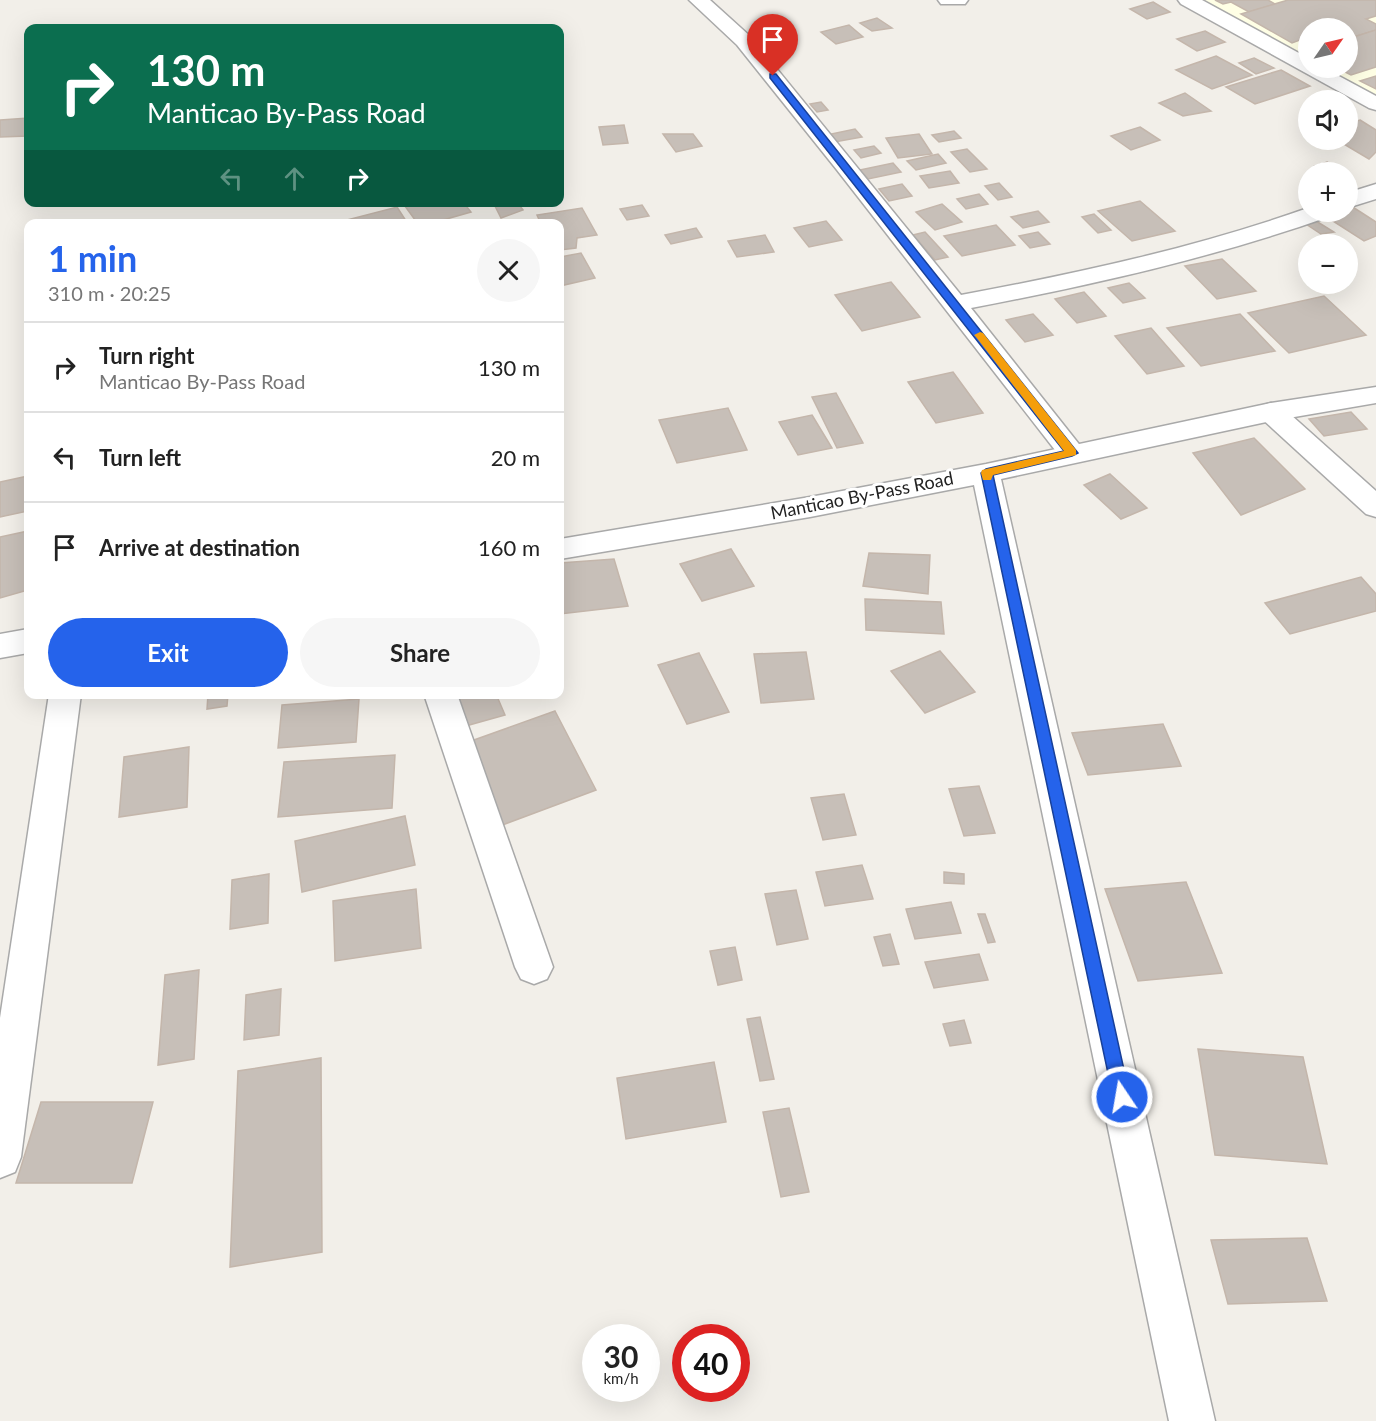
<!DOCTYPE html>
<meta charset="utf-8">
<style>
:root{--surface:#fff;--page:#f6f6f6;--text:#222;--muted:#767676;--line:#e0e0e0;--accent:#2563eb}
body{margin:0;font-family:Lato,sans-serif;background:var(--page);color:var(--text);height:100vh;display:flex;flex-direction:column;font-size:22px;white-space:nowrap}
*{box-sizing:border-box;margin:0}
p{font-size:20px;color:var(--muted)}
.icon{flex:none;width:33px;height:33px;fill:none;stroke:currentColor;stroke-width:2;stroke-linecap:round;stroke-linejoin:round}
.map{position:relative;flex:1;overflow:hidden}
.details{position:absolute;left:24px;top:219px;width:540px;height:480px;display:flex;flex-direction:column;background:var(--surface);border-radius:12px;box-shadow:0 6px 24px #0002}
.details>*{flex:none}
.top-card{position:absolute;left:24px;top:24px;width:540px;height:183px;border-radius:12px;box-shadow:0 6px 24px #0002;background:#0b6e4f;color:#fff;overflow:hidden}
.needle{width:39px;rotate:56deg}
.fabs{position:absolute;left:1298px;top:18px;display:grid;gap:12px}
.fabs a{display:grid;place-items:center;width:60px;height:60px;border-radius:50%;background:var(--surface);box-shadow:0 6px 24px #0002;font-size:30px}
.speed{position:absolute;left:582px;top:1324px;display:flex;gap:12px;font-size:30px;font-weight:700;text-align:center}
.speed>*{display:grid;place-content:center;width:78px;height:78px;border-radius:50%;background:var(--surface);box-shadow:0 6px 24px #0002;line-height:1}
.speed small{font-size:15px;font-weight:400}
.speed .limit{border:9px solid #d22;background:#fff;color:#111}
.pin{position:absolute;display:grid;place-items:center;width:51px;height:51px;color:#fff;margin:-62px -26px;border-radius:50% 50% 50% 0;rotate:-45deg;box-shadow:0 0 6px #0007}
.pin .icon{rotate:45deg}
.me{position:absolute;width:66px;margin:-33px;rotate:348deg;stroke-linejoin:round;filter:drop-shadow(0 0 4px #0008)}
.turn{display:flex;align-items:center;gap:21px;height:126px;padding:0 24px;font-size:27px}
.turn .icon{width:78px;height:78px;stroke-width:2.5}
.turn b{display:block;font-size:42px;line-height:51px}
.lanes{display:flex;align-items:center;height:57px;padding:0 24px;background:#0003;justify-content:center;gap:30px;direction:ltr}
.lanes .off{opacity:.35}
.round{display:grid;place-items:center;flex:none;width:63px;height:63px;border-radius:32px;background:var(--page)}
.head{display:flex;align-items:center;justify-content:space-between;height:102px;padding:0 24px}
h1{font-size:36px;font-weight:700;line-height:45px;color:var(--accent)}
.primary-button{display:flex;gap:12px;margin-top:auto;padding:12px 24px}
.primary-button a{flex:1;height:69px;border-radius:36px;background:var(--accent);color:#fff;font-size:24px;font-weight:700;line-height:69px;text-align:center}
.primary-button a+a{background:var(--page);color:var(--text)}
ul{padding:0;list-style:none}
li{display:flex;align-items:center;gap:18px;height:90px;padding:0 24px;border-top:2px solid var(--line)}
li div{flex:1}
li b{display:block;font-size:22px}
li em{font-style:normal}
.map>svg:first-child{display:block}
.education{fill:#ffffe5}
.building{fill:#c7bfb8;stroke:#c4b6ab;stroke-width:1.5}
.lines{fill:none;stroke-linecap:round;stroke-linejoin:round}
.minor-casing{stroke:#a9a9a9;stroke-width:3}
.tertiary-casing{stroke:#a9a9a9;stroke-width:3}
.minor{fill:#fff;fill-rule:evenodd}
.tertiary{fill:#fff;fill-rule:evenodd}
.route{fill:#2563eb;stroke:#184099;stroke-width:1.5}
.slow{fill:#f59e0b}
.labels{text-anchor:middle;stroke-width:6;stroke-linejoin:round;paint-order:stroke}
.street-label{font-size:18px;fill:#222;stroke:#fff}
</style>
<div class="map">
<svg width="1376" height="1421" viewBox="0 0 1376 1421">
<rect width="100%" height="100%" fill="#f2efe9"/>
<path class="education" d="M1202,0H1376V97L1323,68H1347V28H1308V59Z"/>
<g class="building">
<path d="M1215,0H1268L1275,4L1249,12L1231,2L1223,4Z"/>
<path d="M1288,0H1376V16L1366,19L1376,24V30L1347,39V28H1308V37L1292,43L1241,14Z"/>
<path d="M1153,2L1170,12L1147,19L1130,9Z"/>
<path d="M877,18L892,28L872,31L860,23Z"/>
<path d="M849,25L863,37L836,44L821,32Z"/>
<path d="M1376,30V67L1351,75L1337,68H1347V39Z"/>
<path d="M1205,31L1225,42L1197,51L1177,39Z"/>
<path d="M1216,56L1252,75L1212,89L1176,70Z"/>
<path d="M1254,58L1274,68L1256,74L1239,63Z"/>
<path d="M1281,70L1310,86L1255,104L1226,87Z"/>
<path d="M1376,76V89L1360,81Z"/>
<path d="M1185,93L1211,111L1183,116L1159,103Z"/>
<path d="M821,102L828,110L817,112L810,104Z"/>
<path d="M28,118V136L0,137V120Z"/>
<path d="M1360,120L1376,130V152L1369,159L1337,140H1347V124Z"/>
<path d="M624,125L628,143L603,145L599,127Z"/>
<path d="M1140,127L1160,140L1131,150L1111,136Z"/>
<path d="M855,129L862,137L829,143L822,136Z"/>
<path d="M954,131L961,138L939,142L932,135Z"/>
<path d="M663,134H693L702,146L676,152Z"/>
<path d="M919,134L932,154L898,158L886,138Z"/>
<path d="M874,146L881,153L861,158L854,150Z"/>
<path d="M967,149L987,169L970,172L951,152Z"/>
<path d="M938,154L946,163L916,170L907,161Z"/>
<path d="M1327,162L1344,172H1325L1315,166Z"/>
<path d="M893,163L901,172L868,179L860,170Z"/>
<path d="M950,171L959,183L929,188L920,176Z"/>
<path d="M999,183L1012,197L998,200L985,186Z"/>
<path d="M902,184L912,196L889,201L879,189Z"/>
<path d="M979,194L988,204L966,209L957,199Z"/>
<path d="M1140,201L1175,231L1132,241L1098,211Z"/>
<path d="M402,202H463L471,212L429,224H418Z"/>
<path d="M493,202H517L523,210L501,218Z"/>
<path d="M942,204L962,222L935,230L916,212Z"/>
<path d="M1348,204L1376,222V236L1364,241L1322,214L1347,212Z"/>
<path d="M642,205L649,216L627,220L620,209Z"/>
<path d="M397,207L408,224H349L347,220Z"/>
<path d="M582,208L597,235L577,238L576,248L560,250V224H541L537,215Z"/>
<path d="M1038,211L1049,222L1023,228L1011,217Z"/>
<path d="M1094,214L1111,230L1098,233L1082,217Z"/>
<path d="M826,221L842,240L809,247L794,228Z"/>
<path d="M1316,221L1334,232L1321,234L1306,224Z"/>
<path d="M996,225L1015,245L962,256L944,236Z"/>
<path d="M696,228L702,237L671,244L665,235Z"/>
<path d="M925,232L948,257L935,260L913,235Z"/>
<path d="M1038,232L1050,244L1030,248L1019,236Z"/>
<path d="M765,235L774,252L737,257L728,241Z"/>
<path d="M581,253L595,278L560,286V257Z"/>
<path d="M1222,259L1256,291L1217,299L1185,266Z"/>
<path d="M891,282L920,317L862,331L835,295Z"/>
<path d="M1129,283L1145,298L1123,303L1108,288Z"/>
<path d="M1084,292L1106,316L1077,323L1055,299Z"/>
<path d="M1324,296L1366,335L1289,353L1248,313Z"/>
<path d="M1033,314L1053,335L1025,342L1006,320Z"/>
<path d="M1240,314L1275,351L1201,366L1167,328Z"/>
<path d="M1151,328L1184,366L1147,374L1115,336Z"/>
<path d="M953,372L983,413L936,423L908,382Z"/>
<path d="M836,393L863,443L837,448L812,397Z"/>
<path d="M728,408L747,450L677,463L659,420Z"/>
<path d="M1351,412L1367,429L1324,436L1309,419Z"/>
<path d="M812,415L832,448L798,455L779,422Z"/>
<path d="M1254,438L1305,489L1241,515L1193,453Z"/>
<path d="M1110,474L1147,508L1121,519L1084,485Z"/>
<path d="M28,476V511L0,517V482Z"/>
<path d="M28,531V590L0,598V537Z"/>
<path d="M731,549L754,586L702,601L680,564Z"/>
<path d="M869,553L930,555L928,594L863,586Z"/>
<path d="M614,559L628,606L560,614V563Z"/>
<path d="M1361,577L1376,594V611L1290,634L1265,603Z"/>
<path d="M865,599L941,602L944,634L866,630Z"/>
<path d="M940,651L975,692L925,713L891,671Z"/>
<path d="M806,652L814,699L761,703L754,654Z"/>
<path d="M699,653L729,712L687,724L658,665Z"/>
<path d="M208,694H228L227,706L207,709Z"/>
<path d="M450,694H496L505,715L462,727Z"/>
<path d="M359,699L356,742L278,748L282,705Z"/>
<path d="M555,711L596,790L497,827L460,745Z"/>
<path d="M1163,724L1181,766L1088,775L1072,733Z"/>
<path d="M189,747L187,807L119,817L124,757Z"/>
<path d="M395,755L392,808L278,817L284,762Z"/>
<path d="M979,786L995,833L964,836L949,789Z"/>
<path d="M844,794L856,835L823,840L811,798Z"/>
<path d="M405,816L415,865L302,892L295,841Z"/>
<path d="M862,865L873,899L825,906L816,872Z"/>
<path d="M944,872L964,874V884L944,883Z"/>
<path d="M269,874L268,923L230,929L232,880Z"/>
<path d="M1186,882L1222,973L1138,981L1105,889Z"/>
<path d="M416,889L421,948L335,961L333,901Z"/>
<path d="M796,890L808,939L777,945L765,894Z"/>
<path d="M951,902L961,933L915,939L906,909Z"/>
<path d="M978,914H985L995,942L988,943Z"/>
<path d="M890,934L899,964L883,966L874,937Z"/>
<path d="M735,947L742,980L718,985L710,951Z"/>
<path d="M979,954L988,980L934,988L925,962Z"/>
<path d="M199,970L194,1059L158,1065L165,975Z"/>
<path d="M281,989L279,1035L244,1040L246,995Z"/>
<path d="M760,1017L774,1079L760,1081L747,1019Z"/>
<path d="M964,1020L971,1043L950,1046L943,1024Z"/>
<path d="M1198,1049L1303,1057L1327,1164L1215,1155Z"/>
<path d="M321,1058L322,1252L230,1267L238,1071Z"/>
<path d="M714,1062L726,1122L626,1139L617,1078Z"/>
<path d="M41,1102H153L132,1183H16Z"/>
<path d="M789,1108L809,1192L781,1197L763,1112Z"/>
<path d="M1307,1238L1327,1301L1228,1304L1211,1240Z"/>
</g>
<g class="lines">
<g class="minor-casing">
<g id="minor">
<path d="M689,0H710L751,37L961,295C1079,273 1195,248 1308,208V212H1332L1328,217C1212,258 1092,285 971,308L1086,453L1082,459L1072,462L1062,459L837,170L737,45Z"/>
<path d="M938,0H968L965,4H941Z"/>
<path d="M1178,0H1202L1308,58V68H1324L1376,96V110L1369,108L1181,4Z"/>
<path d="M1376,184V199L1347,208V193Z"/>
<path d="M1271,403L1281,406L1376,491V517L1366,514L1261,418L1257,412L1261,406Z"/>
<path d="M49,694H81L21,1157L15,1172L0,1178V1018Z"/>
<path d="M424,694H457L553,967L547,979L534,984L521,979L515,967Z"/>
</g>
</g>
<g class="tertiary-casing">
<g id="tertiary">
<path d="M1376,387V403L1271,421L1001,479L1215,1421H1169L974,485L810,517L560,559V539L810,497L986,464L1271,403Z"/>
<path d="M28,629V653L0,658V634Z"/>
</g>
</g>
<use href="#minor" class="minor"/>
<use href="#tertiary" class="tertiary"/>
</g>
<path class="route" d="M770,74H776L1078,453L1072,456L993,475L1130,1097L1128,1103L1122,1105L1116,1103L1113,1097L981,473L986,469L1064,451L770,78Z"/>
<path class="slow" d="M980,332L983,333L1076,450V455L993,475L991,480H983L981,473L982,470L1064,451L976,337L974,335Z"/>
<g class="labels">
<g class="street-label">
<text transform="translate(862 496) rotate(-11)" y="6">Manticao By-Pass Road</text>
</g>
</g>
</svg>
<div class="fabs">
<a><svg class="needle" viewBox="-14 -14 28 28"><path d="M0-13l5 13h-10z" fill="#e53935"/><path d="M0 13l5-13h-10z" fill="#767676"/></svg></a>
<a><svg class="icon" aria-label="sound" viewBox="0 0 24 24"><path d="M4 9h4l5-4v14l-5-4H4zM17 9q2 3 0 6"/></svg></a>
<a>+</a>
<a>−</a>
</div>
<div class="speed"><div>30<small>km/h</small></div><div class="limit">40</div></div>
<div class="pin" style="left:773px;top:76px;background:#d93025"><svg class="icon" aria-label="arrive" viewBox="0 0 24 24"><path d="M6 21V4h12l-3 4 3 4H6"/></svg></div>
<svg class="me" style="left:1122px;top:1097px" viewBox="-20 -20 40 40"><circle r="17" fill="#2563eb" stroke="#fff" stroke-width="3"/><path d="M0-11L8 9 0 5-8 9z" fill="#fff"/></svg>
<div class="top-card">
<div class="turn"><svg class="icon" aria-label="right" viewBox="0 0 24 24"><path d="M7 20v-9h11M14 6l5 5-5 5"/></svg><div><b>130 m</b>Manticao By-Pass Road</div></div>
<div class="lanes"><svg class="icon off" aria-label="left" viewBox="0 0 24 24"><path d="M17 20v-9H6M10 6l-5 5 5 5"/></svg><svg class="icon off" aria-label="ahead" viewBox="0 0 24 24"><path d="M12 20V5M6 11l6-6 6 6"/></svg><svg class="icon" aria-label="right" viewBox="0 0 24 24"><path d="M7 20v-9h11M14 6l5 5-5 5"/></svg></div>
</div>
<section class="details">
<div class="head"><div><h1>1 min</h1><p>310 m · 20:25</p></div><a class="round"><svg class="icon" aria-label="close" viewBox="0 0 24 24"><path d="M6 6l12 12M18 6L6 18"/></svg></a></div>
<ul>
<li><svg class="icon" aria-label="right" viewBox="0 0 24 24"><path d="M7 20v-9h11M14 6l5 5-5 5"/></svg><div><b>Turn right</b><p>Manticao By-Pass Road</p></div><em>130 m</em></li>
<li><svg class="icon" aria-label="left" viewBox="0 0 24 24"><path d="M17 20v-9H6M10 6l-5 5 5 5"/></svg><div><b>Turn left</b></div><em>20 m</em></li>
<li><svg class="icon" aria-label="arrive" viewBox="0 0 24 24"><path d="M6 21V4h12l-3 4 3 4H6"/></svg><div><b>Arrive at destination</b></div><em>160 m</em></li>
</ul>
<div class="primary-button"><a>Exit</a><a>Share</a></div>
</section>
</div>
